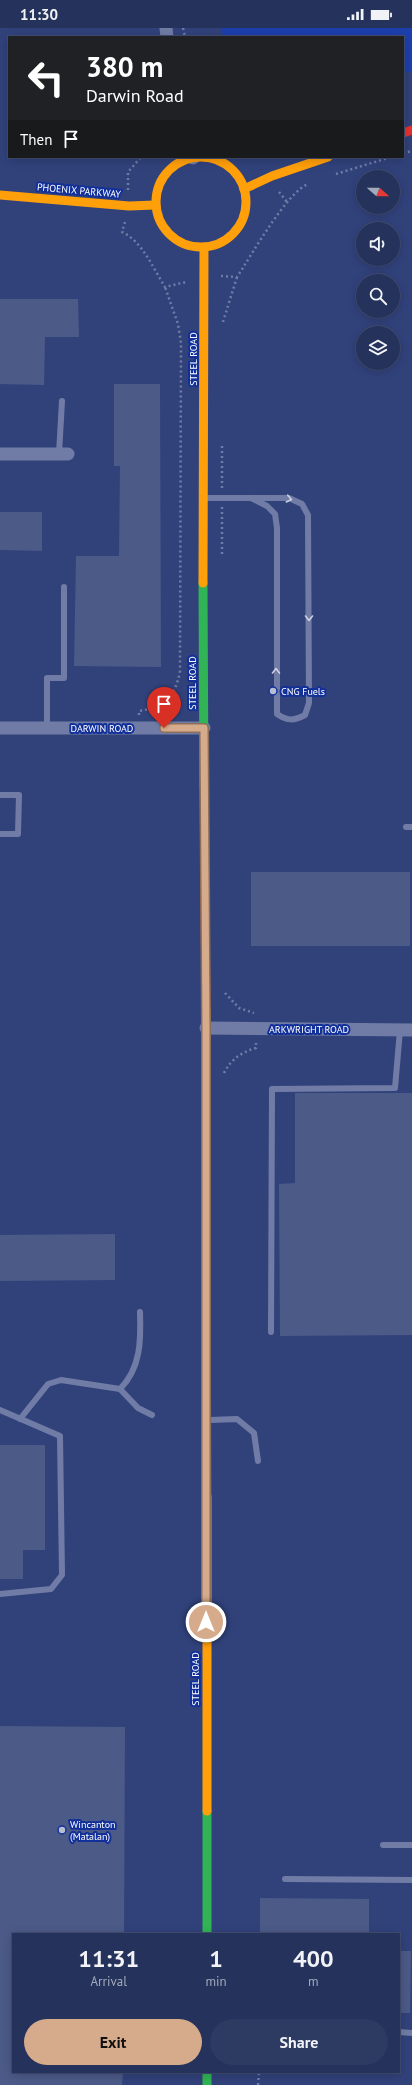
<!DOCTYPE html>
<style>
:root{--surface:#25325c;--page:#2d3a62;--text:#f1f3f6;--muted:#a3aabb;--line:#424d72;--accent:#d6ab8b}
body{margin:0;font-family:"PT Sans",sans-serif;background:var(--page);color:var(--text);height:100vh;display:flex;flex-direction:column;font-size:15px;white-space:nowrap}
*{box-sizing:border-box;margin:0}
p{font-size:13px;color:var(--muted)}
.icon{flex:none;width:22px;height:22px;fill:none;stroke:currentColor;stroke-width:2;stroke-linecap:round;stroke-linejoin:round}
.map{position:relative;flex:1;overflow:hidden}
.drawer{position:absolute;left:12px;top:1905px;width:388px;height:140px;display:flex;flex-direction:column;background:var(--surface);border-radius:0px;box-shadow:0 2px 10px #0003,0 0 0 1px var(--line)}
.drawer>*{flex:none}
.top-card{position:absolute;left:8px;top:8px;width:396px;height:122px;border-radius:0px;box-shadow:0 2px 10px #0003,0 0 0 1px var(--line);background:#202124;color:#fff;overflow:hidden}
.needle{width:26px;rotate:111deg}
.buttons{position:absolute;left:356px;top:142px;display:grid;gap:8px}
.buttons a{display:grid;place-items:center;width:44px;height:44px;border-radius:50%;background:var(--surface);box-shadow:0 2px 10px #0003,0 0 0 1px var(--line);font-size:20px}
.pin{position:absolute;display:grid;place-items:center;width:34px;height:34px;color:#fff;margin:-41px -17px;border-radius:50% 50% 50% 0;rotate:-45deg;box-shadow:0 0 4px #0007}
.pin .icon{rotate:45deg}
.me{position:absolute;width:44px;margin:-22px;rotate:0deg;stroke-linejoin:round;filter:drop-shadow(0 0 3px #0008)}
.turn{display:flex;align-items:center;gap:14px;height:84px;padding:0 12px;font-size:18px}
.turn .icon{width:52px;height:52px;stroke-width:2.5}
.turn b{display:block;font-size:28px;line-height:34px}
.then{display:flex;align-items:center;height:38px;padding:0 12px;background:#0003;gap:8px;font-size:15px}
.eta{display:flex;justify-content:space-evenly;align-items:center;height:68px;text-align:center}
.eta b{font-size:24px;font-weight:700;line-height:28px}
.cta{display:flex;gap:8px;margin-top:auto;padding:8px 12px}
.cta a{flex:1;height:46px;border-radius:24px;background:var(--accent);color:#111;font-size:16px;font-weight:700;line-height:46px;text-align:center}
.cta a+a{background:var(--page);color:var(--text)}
.status{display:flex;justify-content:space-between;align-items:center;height:28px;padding:0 20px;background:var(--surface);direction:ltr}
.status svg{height:11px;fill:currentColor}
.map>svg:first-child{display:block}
.green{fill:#1d3fac}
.building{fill:#4c5a88}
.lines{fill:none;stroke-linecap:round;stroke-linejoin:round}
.path{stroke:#717ca6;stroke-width:2.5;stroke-dasharray:2 3;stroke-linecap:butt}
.lane{stroke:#717ca6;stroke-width:6}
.street{stroke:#717ca6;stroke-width:13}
.fast{stroke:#30b455;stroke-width:9}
.slow{stroke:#ff9f0a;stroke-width:9}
.jam{stroke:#e5322d;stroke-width:9}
.oneway{stroke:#cdd1e0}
.route-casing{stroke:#8b6f5a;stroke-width:10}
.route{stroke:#d6ab8b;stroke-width:7}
.poi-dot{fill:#b7bdd1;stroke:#12309a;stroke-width:1.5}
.labels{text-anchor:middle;stroke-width:4;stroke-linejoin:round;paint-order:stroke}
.street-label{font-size:10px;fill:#fff;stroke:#12309a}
.poi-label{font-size:10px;fill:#fff;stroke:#12309a;text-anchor:start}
</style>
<div class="status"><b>11:30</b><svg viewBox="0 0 49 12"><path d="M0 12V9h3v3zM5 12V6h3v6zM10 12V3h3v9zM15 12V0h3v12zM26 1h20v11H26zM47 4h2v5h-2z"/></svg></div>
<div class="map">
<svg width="412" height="2057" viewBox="0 0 412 2057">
<rect width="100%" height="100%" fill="#31427b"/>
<path class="green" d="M221,0H412V43L403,45V9H223Z"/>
<g class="building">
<path d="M0,271H78L79,309H45L44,357L0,356Z"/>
<path d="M114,356H160L161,639L74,638L76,528H119L120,438H114Z"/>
<path d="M0,484H42V523L0,522Z"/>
<rect x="251" y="844" width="159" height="74"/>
<path d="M295,1065H412V1307L280,1308L279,1156L295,1155Z"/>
<path d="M115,1206V1252L0,1253V1207Z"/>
<path d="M0,1417H45V1522H23V1551H0Z"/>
<path d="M0,1698L125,1699L124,1906H13V2044H123L122,2057H0Z"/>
<path d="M260,1870L369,1871V1906H260Z"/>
<path d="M399,1923H411L410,1985H399Z"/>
</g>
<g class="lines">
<g class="path">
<path d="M183,0L185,9"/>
<path d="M403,125L412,123"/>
<path d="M336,146L391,129"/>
<path d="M128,162V144L141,129"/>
<path d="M279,164L287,174"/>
<path d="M125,194L122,204C142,213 153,240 165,259L186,254"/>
<path d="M221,248L237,249C251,228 287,164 308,156"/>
<path d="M223,294L237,249"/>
<path d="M222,460V417"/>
<path d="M222,479V526"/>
<path d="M139,687V683C164,679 175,670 180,643L181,315L178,296L165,259"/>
<path d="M225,965L239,980L254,985"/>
<path d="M224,1045C231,1031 242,1024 256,1020V1015"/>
<path d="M258,2057L259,2044"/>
</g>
<g class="lane">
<path d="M59,426L62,373"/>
<path d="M204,470H289L302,476L308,487L309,675L305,687C294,693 287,693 277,686V500L275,486L267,478L251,470"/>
<path d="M47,700V650H64V559"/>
<path d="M0,767H19L18,806H0"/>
<path d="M406,799H412"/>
<path d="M271,1304L272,1061L395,1060L400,1002"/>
<path d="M120,1361C141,1340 141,1312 140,1284"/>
<path d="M0,1382L60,1408L62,1547L51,1561L0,1566"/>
<path d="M20,1391L48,1356L61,1352L120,1361L138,1380L152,1387"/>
<path d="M210,1392L237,1391L254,1405L258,1433"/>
<path d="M383,1817H412"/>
<path d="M285,1851L412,1852"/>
<path d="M399,2004L412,2005"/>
</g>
<g class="street">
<path d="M166,0L167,9"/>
<path d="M193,129V130"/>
<path d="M0,426H68"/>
<path d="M0,700H204"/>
<path d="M206,1000L412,1002"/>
</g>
<g class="fast">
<path d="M203,555L204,760"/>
<path d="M207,1783V1906"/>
<path d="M207,2044V2057"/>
</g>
<g class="slow">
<circle cx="201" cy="174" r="45"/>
<path d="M244,161L272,148L328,129"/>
<path d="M0,167L129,178L155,177"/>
<path d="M203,555L204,220"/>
<path d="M206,982V1250"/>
<path d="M207,1468V1783"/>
</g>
<g class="jam">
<path d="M403,105L412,102"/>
<path d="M204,760L206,982"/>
<path d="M206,1250L207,1468"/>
</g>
</g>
<defs><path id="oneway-chevron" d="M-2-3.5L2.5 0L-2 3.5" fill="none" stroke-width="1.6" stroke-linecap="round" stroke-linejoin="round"/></defs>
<g class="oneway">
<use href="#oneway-chevron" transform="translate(289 471) rotate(12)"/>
<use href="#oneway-chevron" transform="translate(309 590) rotate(90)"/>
<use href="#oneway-chevron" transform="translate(276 643) rotate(-89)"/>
</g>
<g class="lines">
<g class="route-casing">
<path id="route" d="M164,700H204L206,1000V1594"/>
</g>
<use href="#route" class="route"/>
</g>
<g class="poi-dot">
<circle cx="273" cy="663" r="4"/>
<circle cx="62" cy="1802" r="4"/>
</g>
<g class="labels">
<g class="street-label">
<text transform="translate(79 162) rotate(5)" y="4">PHOENIX PARKWAY</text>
<text transform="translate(193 331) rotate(-90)" y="4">STEEL ROAD</text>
<text transform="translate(192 655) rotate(-90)" y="4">STEEL ROAD</text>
<text x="102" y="704">DARWIN ROAD</text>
<text x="309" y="1005">ARKWRIGHT ROAD</text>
<text transform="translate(195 1651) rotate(-90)" y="4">STEEL ROAD</text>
</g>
<g class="poi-label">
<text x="281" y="667">CNG Fuels</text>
<text x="70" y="1800">Wincanton<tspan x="70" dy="12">(Matalan)</tspan></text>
</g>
</g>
</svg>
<div class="buttons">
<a><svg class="needle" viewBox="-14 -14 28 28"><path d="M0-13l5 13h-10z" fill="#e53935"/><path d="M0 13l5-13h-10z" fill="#a3aabb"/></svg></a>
<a><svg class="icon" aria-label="sound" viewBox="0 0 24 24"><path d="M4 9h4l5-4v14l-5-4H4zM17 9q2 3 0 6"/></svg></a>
<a><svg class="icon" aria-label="search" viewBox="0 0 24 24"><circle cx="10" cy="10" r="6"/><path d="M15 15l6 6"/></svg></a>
<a><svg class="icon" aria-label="layers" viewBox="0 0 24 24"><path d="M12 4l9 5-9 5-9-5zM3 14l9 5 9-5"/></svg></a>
</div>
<div class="pin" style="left:164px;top:700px;background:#d93025"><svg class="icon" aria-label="arrive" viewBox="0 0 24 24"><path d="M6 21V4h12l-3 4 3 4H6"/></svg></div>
<svg class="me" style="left:206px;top:1594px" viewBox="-20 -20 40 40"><circle r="17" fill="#d6ab8b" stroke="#fff" stroke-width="3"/><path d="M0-11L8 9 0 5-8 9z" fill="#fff"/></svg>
<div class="top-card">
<div class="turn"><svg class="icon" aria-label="left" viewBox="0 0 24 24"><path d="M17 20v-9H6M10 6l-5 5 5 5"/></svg><div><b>380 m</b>Darwin Road</div></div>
<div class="then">Then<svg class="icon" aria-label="arrive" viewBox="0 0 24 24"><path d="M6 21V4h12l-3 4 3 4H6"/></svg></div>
</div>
<section class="drawer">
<div class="eta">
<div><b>11:31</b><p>Arrival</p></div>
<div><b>1</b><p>min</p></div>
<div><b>400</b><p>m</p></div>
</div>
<div class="cta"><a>Exit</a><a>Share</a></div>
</section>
</div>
